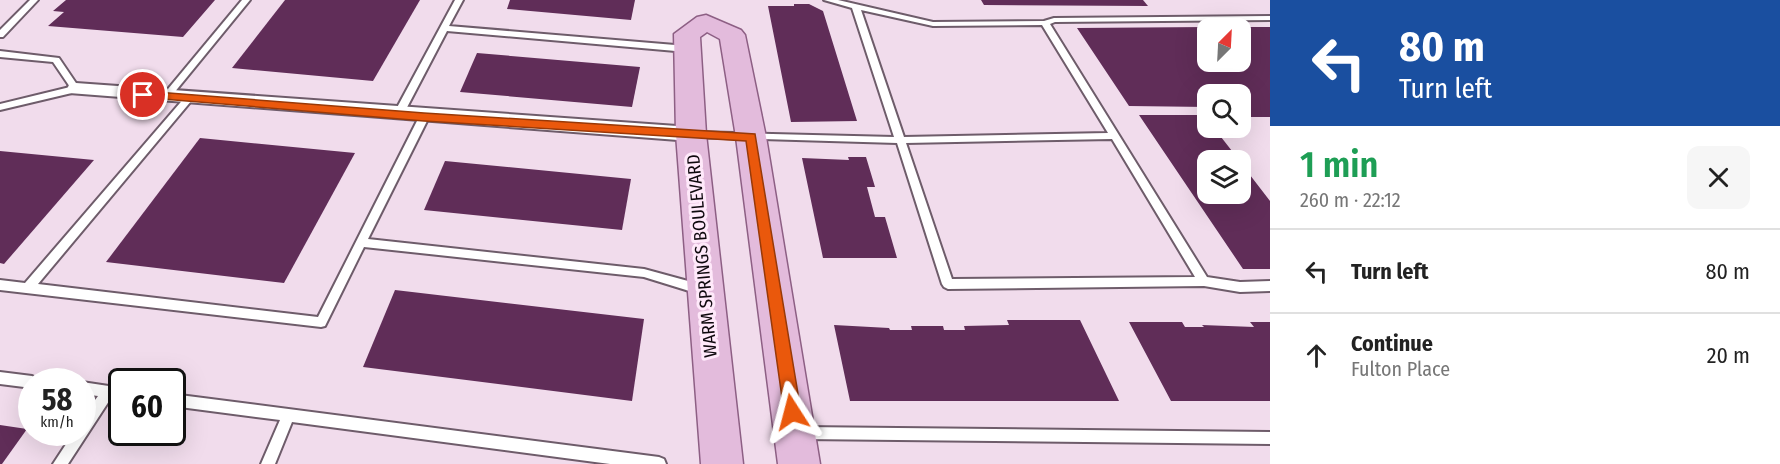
<!DOCTYPE html>
<meta charset="utf-8">
<style>
:root{--surface:#fff;--page:#f6f6f6;--text:#222;--muted:#767676;--line:#e0e0e0}
body{margin:0;font-family:"Fira Sans Condensed",sans-serif;background:var(--page);color:var(--text);height:100vh;display:flex;flex-direction:column;font-size:22px;white-space:nowrap}
*{box-sizing:border-box;margin:0}
p{font-size:20px;color:var(--muted)}
.icon{flex:none;width:33px;height:33px;fill:none;stroke:currentColor;stroke-width:2;stroke-linecap:round;stroke-linejoin:round}
.map{position:relative;flex:1;overflow:hidden}
.details{display:flex;flex-direction:column;background:var(--surface);width:510px}
.details>*{flex:none}
.guide{background:#1a4fa0;color:#fff;overflow:hidden}
.needle{width:39px;rotate:24deg}
.fabs{position:absolute;left:1197px;top:18px;display:grid;gap:12px}
.fabs a{display:grid;place-items:center;width:54px;height:54px;border-radius:12px;background:var(--surface);box-shadow:0 6px 24px #0002;font-size:30px}
.speed{position:absolute;left:18px;top:368px;display:flex;gap:12px;font-size:30px;font-weight:700;text-align:center}
.speed>*{display:grid;place-content:center;width:78px;height:78px;border-radius:50%;background:var(--surface);box-shadow:0 6px 24px #0002;line-height:1}
.speed small{font-size:15px;font-weight:400}
.speed .limit{border:3px solid #111;border-radius:9px;background:#fff;color:#111}
.pin{position:absolute;display:grid;place-items:center;width:51px;height:51px;color:#fff;margin:-26px;border:3px solid #fff;border-radius:50%;box-shadow:0 2px 6px #0007}
.me{position:absolute;width:66px;margin:-33px;rotate:351deg;stroke-linejoin:round;filter:drop-shadow(0 0 4px #0008)}
.turn{display:flex;align-items:center;gap:21px;height:126px;padding:0 30px;font-size:27px}
.turn .icon{width:78px;height:78px;stroke-width:2.5}
.turn b{display:block;font-size:42px;line-height:51px}
.round{display:grid;place-items:center;flex:none;width:63px;height:63px;border-radius:12px;background:var(--page)}
.overview{display:flex;align-items:center;justify-content:space-between;height:102px;padding:0 30px}
h1{font-size:36px;font-weight:600;line-height:45px;color:#1e9e55}
ul{padding:0;list-style:none}
li{display:flex;align-items:center;gap:18px;height:84px;padding:0 30px;border-top:2px solid var(--line)}
li div{flex:1}
li b{display:block;font-size:22px}
li em{font-style:normal}
main{display:flex;flex:1;min-height:0}
.map>svg:first-child{display:block}
.building{fill:#602d58}
.lines{fill:none;stroke-linecap:round;stroke-linejoin:round}
.service-casing{stroke:#6e5c6a;stroke-width:4}
.minor-casing{stroke:#6e5c6a;stroke-width:4}
.primary-casing{stroke:#8d5f84;stroke-width:3}
.service{fill:#fff;fill-rule:evenodd}
.minor{fill:#fff;fill-rule:evenodd}
.primary{fill:#e3bbdc;fill-rule:evenodd}
.route{fill:#ea580c;stroke:#983908;stroke-width:1.5}
.labels{text-anchor:middle;stroke-width:6;stroke-linejoin:round;paint-order:stroke}
.street-label{font-size:18px;fill:#0f090e;stroke:#ffe9fa}
</style>
<main>
<div class="map">
<svg width="1270" height="464" viewBox="0 0 1270 464">
<rect width="100%" height="100%" fill="#f1dcec"/>
<g class="building">
<path d="M66,0H215L183,37L48,26L64,12L53,11Z"/>
<path d="M285,0H420L373,81L232,68Z"/>
<path d="M510,0H635L631,20L507,9Z"/>
<path d="M981,0H1143L1148,6L984,5Z"/>
<path d="M794,4H809L823,11L857,121L791,122L768,6H794Z"/>
<path d="M1208,27V62H1240V27H1270V117H1240V94H1208V107L1129,106L1077,28Z"/>
<path d="M477,53L640,67L632,107L460,92Z"/>
<path d="M1139,115H1204L1208,128H1214L1239,160H1208V194H1240V162L1270,201V269H1243Z"/>
<path d="M200,138L355,153L284,283L106,262Z"/>
<path d="M0,151L94,160L4,264L0,263Z"/>
<path d="M848,157H866L875,187H867L875,217H885L897,258H823L802,158L849,160Z"/>
<path d="M445,161L631,179L622,230L424,210Z"/>
<path d="M395,290L644,319L632,401L363,367Z"/>
<path d="M1007,320H1080L1119,401H850L834,325L889,328L890,330H912L911,326H943L944,330H965L964,326L1009,325Z"/>
<path d="M1129,322H1182L1185,327H1204L1202,325L1254,327L1250,322H1270V401H1171Z"/>
<path d="M0,425L27,429L2,464H0Z"/>
</g>
<g class="lines">
<g class="service-casing">
<g id="service">
<path d="M30,0H38L3,37H0V30Z"/>
<path d="M242,0H250L169,99H163V95Z"/>
<path d="M455,0H463L449,26L687,46L691,49L687,52L447,31L403,115L401,117H395L393,115Z"/>
<path d="M824,0H838L933,22L1044,21L1054,18L1270,16V20L1055,22L1050,24L1207,277L1240,282L1270,281V291L1240,292L1204,286L948,289L944,287L942,284L897,143L691,137L689,135L691,133L694,132L894,137L852,8ZM861,10L933,26L1042,25L1108,133L904,137ZM1112,139L1195,277L952,279L906,143Z"/>
<path d="M0,51L59,58L80,89L76,92L0,110V104L70,87L53,62L0,57Z"/>
<path d="M189,95L192,96V100L38,284L318,317L419,117L424,114L429,117L368,239L644,269L699,284L703,286L705,289L703,292L699,294L644,277L364,247L325,326L321,327L0,290V280L25,283L186,96Z"/>
<path d="M0,372L32,376L36,378L38,381H32V388L0,384Z"/>
<path d="M82,382L122,388V400L111,398L68,464H53L74,432H82V418L98,396L82,394Z"/>
<path d="M172,394L659,457L664,459L666,464H610L292,422L275,464H261L280,420L172,406Z"/>
<path d="M802,427L1270,432V444L802,439L797,437L796,433L797,429Z"/>
</g>
</g>
<g class="minor-casing">
<path id="minor" d="M76,83L691,127L698,129L701,134L698,139L691,141L69,93L67,89L69,85Z"/>
</g>
<g class="primary-casing">
<path id="primary" d="M706,15L741,30L745,35L766,137L820,464H778L736,137L720,39L707,32L700,37L706,134L743,464H701L676,134L674,34L697,17Z"/>
</g>
<use href="#service" class="service"/>
<use href="#minor" class="minor"/>
<use href="#primary" class="primary"/>
</g>
<path class="route" d="M143,91L424,113L755,134L801,412L798,418L792,420L786,418L784,412L746,141L424,121L139,97L138,95Z"/>
<g class="labels">
<g class="street-label">
<text transform="translate(702 256) rotate(-95)" y="6">WARM SPRINGS BOULEVARD</text>
</g>
</g>
</svg>
<div class="fabs">
<a><svg class="needle" viewBox="-14 -14 28 28"><path d="M0-13l5 13h-10z" fill="#e53935"/><path d="M0 13l5-13h-10z" fill="#767676"/></svg></a>
<a><svg class="icon" aria-label="search" viewBox="0 0 24 24"><circle cx="10" cy="10" r="6"/><path d="M15 15l6 6"/></svg></a>
<a><svg class="icon" aria-label="layers" viewBox="0 0 24 24"><path d="M12 4l9 5-9 5-9-5zM3 14l9 5 9-5"/></svg></a>
</div>
<div class="speed"><div>58<small>km/h</small></div><div class="limit">60</div></div>
<div class="pin" style="left:143px;top:95px;background:#d93025"><svg class="icon" aria-label="arrive" viewBox="0 0 24 24"><path d="M6 21V4h12l-3 4 3 4H6"/></svg></div>
<svg class="me" style="left:792px;top:412px" viewBox="-20 -20 40 40"><path d="M0-17L14 15 0 8-14 15z" fill="#ea580c" stroke="#fff" stroke-width="4"/></svg>
</div>
<section class="details">
<div class="guide">
<div class="turn"><svg class="icon" aria-label="left" viewBox="0 0 24 24"><path d="M17 20v-9H6M10 6l-5 5 5 5"/></svg><div><b>80 m</b>Turn left</div></div>
</div>
<div class="overview"><div><h1>1 min</h1><p>260 m · 22:12</p></div><a class="round"><svg class="icon" aria-label="close" viewBox="0 0 24 24"><path d="M6 6l12 12M18 6L6 18"/></svg></a></div>
<ul>
<li><svg class="icon" aria-label="left" viewBox="0 0 24 24"><path d="M17 20v-9H6M10 6l-5 5 5 5"/></svg><div><b>Turn left</b></div><em>80 m</em></li>
<li><svg class="icon" aria-label="ahead" viewBox="0 0 24 24"><path d="M12 20V5M6 11l6-6 6 6"/></svg><div><b>Continue</b><p>Fulton Place</p></div><em>20 m</em></li>
</ul>
</section>
</main>
